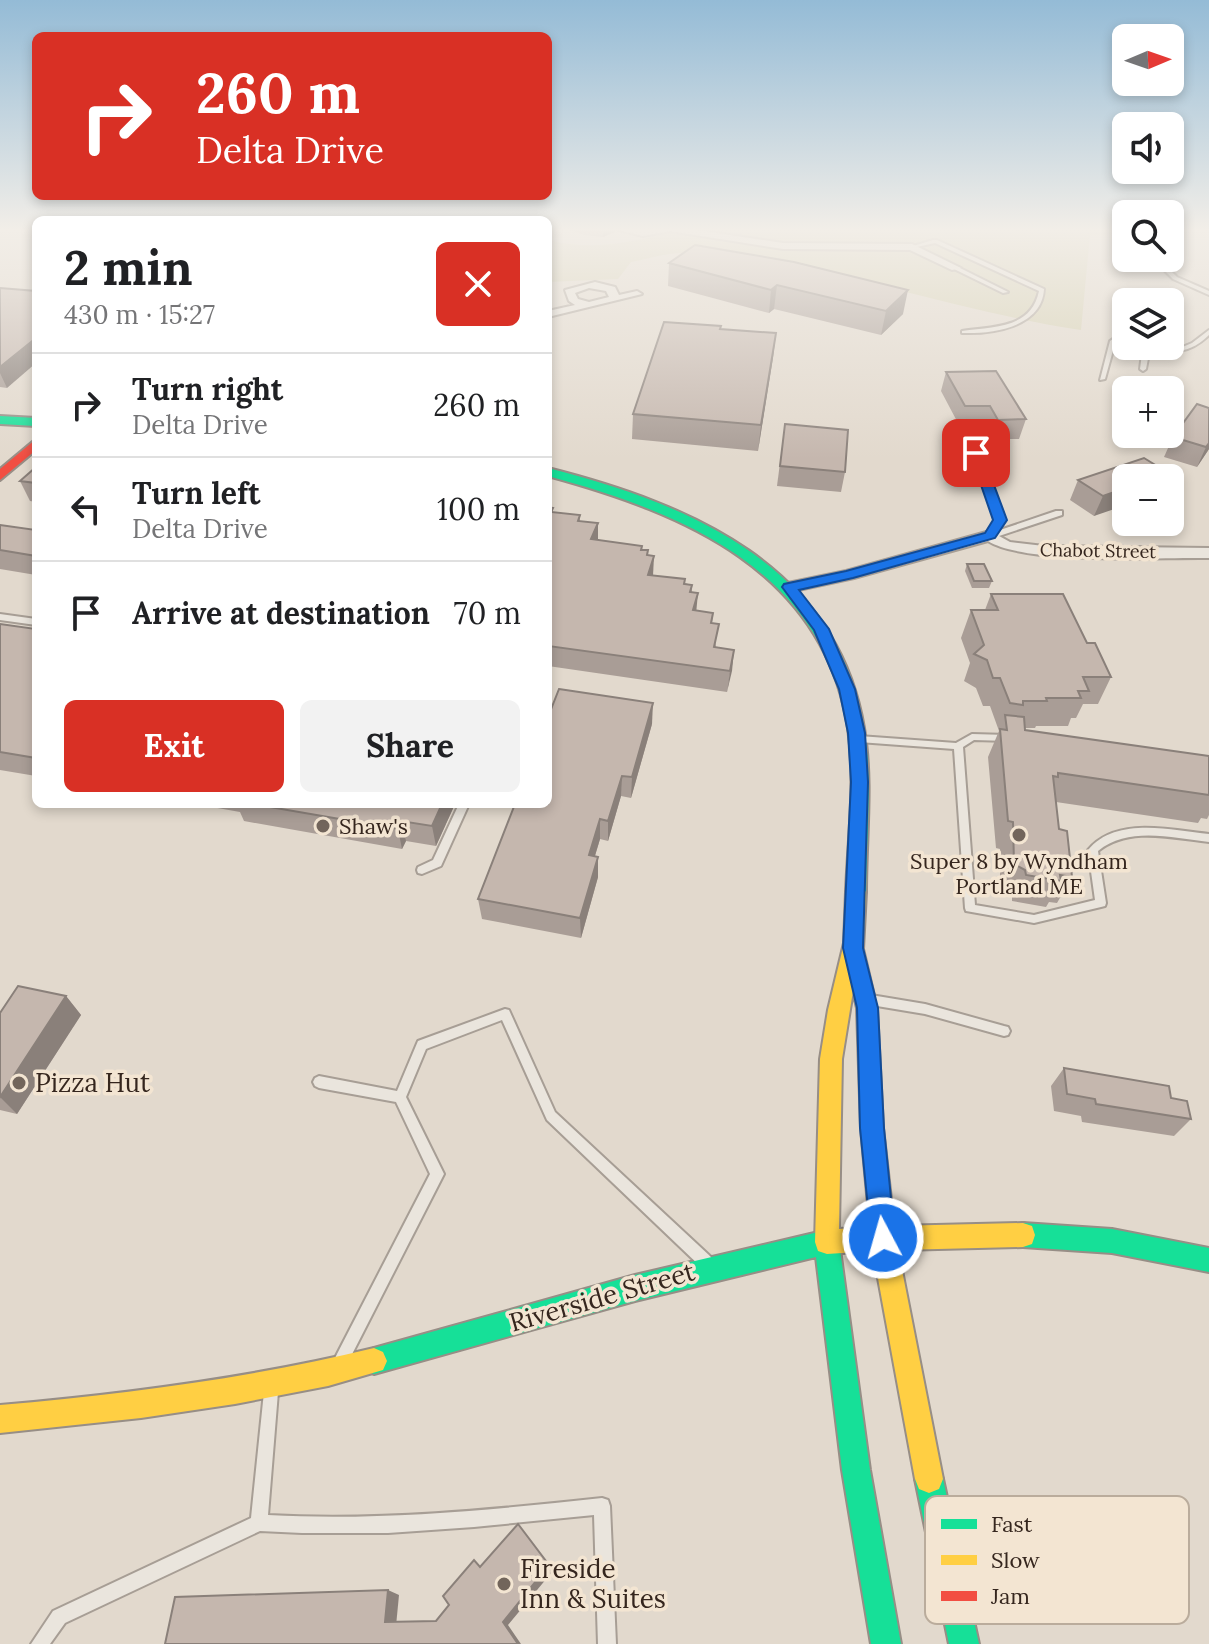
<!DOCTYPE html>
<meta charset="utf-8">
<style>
:root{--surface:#fff;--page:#f2f2f2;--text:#202124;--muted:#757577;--line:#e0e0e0;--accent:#d93025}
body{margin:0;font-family:Lora,serif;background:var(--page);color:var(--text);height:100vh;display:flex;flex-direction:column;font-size:30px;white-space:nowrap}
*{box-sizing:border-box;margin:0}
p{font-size:26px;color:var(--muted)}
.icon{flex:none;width:44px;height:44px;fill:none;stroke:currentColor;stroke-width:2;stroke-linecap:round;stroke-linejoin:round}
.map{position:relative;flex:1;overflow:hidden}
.details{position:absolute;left:32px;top:216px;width:520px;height:592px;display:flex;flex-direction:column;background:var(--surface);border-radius:12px;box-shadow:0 4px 12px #0003}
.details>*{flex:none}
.banner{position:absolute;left:32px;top:32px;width:520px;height:168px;border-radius:12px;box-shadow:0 4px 12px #0003;background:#d93025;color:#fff;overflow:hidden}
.needle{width:52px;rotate:88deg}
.buttons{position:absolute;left:1112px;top:24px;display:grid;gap:16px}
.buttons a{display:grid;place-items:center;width:72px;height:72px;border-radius:12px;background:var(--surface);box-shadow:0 4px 12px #0003;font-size:40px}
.pin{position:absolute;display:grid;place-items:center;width:68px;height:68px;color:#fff;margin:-34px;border-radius:16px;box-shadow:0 4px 12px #0006}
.me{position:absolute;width:88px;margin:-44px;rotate:354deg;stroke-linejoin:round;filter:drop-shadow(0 0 6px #0008)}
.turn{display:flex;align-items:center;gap:28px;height:168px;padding:0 32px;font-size:36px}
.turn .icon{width:104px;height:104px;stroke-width:2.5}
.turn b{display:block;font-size:56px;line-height:68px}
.round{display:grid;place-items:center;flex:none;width:84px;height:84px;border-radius:12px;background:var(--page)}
.head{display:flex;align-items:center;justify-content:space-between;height:136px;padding:0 32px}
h1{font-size:48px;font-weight:700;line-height:60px}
.button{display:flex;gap:16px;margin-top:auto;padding:16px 32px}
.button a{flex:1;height:92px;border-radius:12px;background:var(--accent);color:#fff;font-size:32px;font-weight:700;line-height:92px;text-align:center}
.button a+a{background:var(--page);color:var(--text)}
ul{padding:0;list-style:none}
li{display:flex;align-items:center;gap:24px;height:104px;padding:0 32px;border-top:2px solid var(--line)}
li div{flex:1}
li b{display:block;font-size:30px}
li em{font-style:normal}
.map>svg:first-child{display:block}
.green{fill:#d4cfb0}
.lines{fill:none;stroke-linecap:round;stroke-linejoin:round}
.lane-casing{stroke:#a79e95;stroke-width:4}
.street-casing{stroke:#a79e95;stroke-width:4}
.fast-casing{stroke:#978e86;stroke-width:4}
.slow-casing{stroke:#978e86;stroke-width:4}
.jam-casing{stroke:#978e86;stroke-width:4}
.lane{fill:#eae5dd;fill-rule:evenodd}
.street{fill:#eae5dd;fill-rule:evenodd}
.fast{fill:#16e098;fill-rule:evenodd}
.slow{fill:#ffcf43;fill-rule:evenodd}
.jam{fill:#f24e42;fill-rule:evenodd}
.wall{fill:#a99d96}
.shaded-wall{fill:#8a807a}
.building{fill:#c5b7ae;stroke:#8a807a;stroke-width:2}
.route{fill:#1a73e8;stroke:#114b97;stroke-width:2}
.poi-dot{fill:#72655b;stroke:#f3e5d2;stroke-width:3}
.labels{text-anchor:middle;stroke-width:7;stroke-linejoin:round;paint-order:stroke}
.far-street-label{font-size:18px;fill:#35261e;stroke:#f3e5d2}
.poi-label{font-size:22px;fill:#35261e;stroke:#f3e5d2;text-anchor:start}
.near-poi-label{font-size:26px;fill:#35261e;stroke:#f3e5d2;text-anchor:start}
.near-street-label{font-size:26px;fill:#35261e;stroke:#f3e5d2}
.key{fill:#f3e5d2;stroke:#baac9c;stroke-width:2}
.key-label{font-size:22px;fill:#35261e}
</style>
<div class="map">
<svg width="1209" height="1644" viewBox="0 0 1209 1644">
<rect width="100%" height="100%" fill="#e2d9cd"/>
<path class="green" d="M674,229H1126V234L1090,235L1081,330C951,311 817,259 685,253C668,252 648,259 631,262L618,279L548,282V240C591,251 629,243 671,232Z"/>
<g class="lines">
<g class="lane-casing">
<g id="lane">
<path d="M933,240H937L1044,289C1042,327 993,334 962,333V331C994,326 1031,329 1039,291L935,243L912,248L910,247Z"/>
<path d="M1152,258H1158L1177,277L1209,291V295L1173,279Z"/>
<path d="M954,267H958L1008,292L1003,293L954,269Z"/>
<path d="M1209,330V335C1189,354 1175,353 1150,348L1146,369L1143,371L1140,369L1143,346L1180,348L1192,343Z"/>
<path d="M1113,339L1126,341V345L1115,343L1105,379L1100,380L1110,341Z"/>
<path d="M958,435H962L979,453L1004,520L997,531L1056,511H1062V515L993,538H987L986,536L996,520L973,454L958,437Z"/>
<path d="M0,614L36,619V625L0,620Z"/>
<path d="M972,734L1008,735L1013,738L1008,741L974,740L963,747L975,905L1034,915L1095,900L1088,850C1116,816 1171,830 1209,834V842C1172,838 1129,826 1098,851L1106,903L1105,906L1101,907L1034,923L966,911L965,908L954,749L859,742L854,739L859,736L956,743Z"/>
<path d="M459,804H469L441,866L422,874L418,873L417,870L418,867L433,860Z"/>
<path d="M871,995L925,1004L1004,1026L1008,1027L1010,1031L1008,1035L1004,1036L925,1014L871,1005L867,1004L865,1000L867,996Z"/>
<path d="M505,1009L509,1010L555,1112L711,1257L713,1262L711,1267L706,1269L701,1267L547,1120L502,1020L426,1049L406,1097L444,1174L346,1366L341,1368L336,1366L334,1361L336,1356L430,1174L396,1102L319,1088L315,1086L313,1082L315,1078L319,1076L397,1091L418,1041Z"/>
<path d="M271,1385L276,1387L278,1392L268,1515C380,1521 491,1510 602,1498L608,1500L610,1506L616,1644H598L594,1515L474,1527L388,1533H302L260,1531L65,1623L50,1644H31L53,1611L251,1518L264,1392L266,1387Z"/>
</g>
</g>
<g class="street-casing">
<g id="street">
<path d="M615,229H690L783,243L912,244L961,268L952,270L910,250L783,249L670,231L643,236Z"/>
<path d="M595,282L615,287L619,295L637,291L642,294L548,317V311L575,305L569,301L565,290ZM589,288L606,291L609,297L589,302L578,299L575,293Z"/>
<path d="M990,531L1010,542L1044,546L1209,548V558C1159,557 1026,565 988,541L854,578L789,592L781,587L783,584L846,571Z"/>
</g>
</g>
<g class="fast-casing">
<g id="fast">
<path d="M0,416L36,418V426L0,424Z"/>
<path d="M548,468C690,504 837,566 864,728C873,782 866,838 866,892L863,897H849L846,892C848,838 856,782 848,728C824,571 684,513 548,476Z"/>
<path d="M1023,1223L1112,1229L1209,1248V1272L1112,1253L1023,1247L1014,1244L1011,1235L1014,1226Z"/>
<path d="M827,1230L836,1233L839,1242L870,1470L901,1644H871L842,1470L816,1257L635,1301L374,1374L365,1370L361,1361L365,1352L374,1348L635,1275Z"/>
<path d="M929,1465L939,1469L943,1479L979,1644H949L915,1479L919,1469Z"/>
</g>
</g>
<g class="slow-casing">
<g id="slow">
<path d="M856,884L863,887L866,892L863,949L877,1008L883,1128L894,1226L1023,1223L1032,1226L1035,1235L1032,1244L1023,1247L898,1250L943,1479L939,1489L929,1493L919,1489L915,1479L873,1251L827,1254L818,1251L815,1242L820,1059L828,1010L844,943L846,892L849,887ZM853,991L857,1008L861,1128L870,1227L839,1229L842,1059Z"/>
<path d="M374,1348L383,1352L387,1361L383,1370L328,1386L235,1404L141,1418L0,1433V1405C126,1394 251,1378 374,1348Z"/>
</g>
</g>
<g class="jam-casing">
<path id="jam" d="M36,439V450L0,480V469Z"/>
</g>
<use href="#lane" class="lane"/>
<use href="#street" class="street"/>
<use href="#fast" class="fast"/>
<use href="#slow" class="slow"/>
<use href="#jam" class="jam"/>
</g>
<g class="wall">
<path d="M566,229H615V232L603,237L585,235Z"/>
<path d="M695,245L903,314L881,335L774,309L769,313L668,286L669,263Z"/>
<path d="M0,288L7,388L0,387Z"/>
<path d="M721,329L776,333L758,451L632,439L633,414Z"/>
<path d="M946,372L1026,419L1019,439H992L984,425H959L941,391Z"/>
<path d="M1197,404L1209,449L1197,467L1164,457L1173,437Z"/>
<path d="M785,424L845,472L841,492L777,486Z"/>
<path d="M36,467V502L30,501L20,481Z"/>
<path d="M1157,478L1094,516L1070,500L1078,480Z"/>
<path d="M548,507L553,508V512L580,515V521L598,540L648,550V555L653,575L692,585V592L696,611L713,613L712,623L716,647L734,650L727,692L548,666Z"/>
<path d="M0,525L36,530V575L0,569Z"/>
<path d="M967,564L992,581L989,588H972L965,571Z"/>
<path d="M991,594L1087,643L1111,677L1098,704H1083L1076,718H1071L1068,726H1036L1035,728H1025V730L1209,756V815L1207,819L1201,818L1198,823L1056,802L1059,829L1072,877L1057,903L1049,902L1046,907L1012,901V896L1000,891V849L996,848L988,757L999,731L990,706H983L976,688L964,681L970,663L961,638L971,610H985Z"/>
<path d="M0,624L36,629V776L0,770Z"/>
<path d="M652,724L631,798L621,796L608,841L600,839L595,856L598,857V877L581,938L482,919L478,899Z"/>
<path d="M195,804H455L436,846L406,841L402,849L244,821L240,812Z"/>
<path d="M66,996L81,1015L17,1114L0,1110V1013Z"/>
<path d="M1064,1068L1171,1098L1191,1119L1174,1136L1082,1122L1081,1116L1054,1111L1051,1086Z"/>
</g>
<g class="shaded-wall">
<path d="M603,229H615V232L603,237Z"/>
<path d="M777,285L774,309L769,313L771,290Z"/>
<path d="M908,290L903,314L881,335L886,311Z"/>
<path d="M550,310V328L548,334V314Z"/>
<path d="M776,333L773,358L758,451L761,425Z"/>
<path d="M36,338V363L7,388L0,373V367Z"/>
<path d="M1209,443V449L1197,467L1206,447Z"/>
<path d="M1126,488V505L1094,516L1103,496Z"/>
<path d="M598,523V543L591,539Z"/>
<path d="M654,556L653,576L648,575Z"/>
<path d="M698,593L696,614L693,610Z"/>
<path d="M734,650L732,671L727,692L730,671Z"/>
<path d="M653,703L652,724L631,798L632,777Z"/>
<path d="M622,776L621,796L608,841V821Z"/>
<path d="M442,804H455L436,846L432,826Z"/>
<path d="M600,819V839L589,875V855Z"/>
<path d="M401,821L406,841L402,849L398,829Z"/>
<path d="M598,857V877L581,938L580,918Z"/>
<path d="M66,996L81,1015L17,1114L0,1097Z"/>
<path d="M549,1565L552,1572L508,1625L521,1644H518L503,1622Z"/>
<path d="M388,1590L399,1595L396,1626L385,1622Z"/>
</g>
<g class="building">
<path d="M695,245L794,262L908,290L886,311L777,285L771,290L669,263Z"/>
<path d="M0,288L36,291V338L0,367Z"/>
<path d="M664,322L721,326L720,329L776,333L761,425L633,414Z"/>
<path d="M996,371L1026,419L998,420L990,406H965L946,372Z"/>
<path d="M1197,404L1209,408V443L1206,447L1173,437Z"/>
<path d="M785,424L848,430L845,472L780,466Z"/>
<path d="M1144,458L1157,466V478H1126V488L1103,496L1078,480Z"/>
<path d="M36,467V483L20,481Z"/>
<path d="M548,507L553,508L551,512L580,515L578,521L598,523L591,539L642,546L641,550H648L647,555L654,556L648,575L685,579L684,584L692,585L690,592L698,593L693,610L713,613L711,623L719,624L714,647L734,650L730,671L548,646Z"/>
<path d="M0,525L36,530V556L0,550Z"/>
<path d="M967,564H984L992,581H974Z"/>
<path d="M991,594H1063L1087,643H1095L1111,677H1083L1089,691H1078L1081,698H1046L1047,701H1023V705L1010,703L1000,678H993L987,660L974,654L984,645L971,610H998Z"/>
<path d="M0,624L36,629V758L0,752Z"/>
<path d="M559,689L653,703L632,777L622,776L608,821L600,819L589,855L598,857L580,918L478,899L515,804H548V717Z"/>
<path d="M1005,715L1024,717L1025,730L1209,756V795L1058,773V777L1053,776L1059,829L1067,831L1072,877L1060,875L1061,881L1026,875L1025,870L1014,864L1013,822L1008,821L1000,729L1007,730Z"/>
<path d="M253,804H442L432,826L401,821L398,829Z"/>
<path d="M18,986L66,996L0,1097V1013Z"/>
<path d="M1064,1068L1169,1086L1171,1098L1187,1101L1191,1119L1096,1104L1095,1099L1067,1094Z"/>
<path d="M518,1524L549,1565L503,1622L518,1644H165L175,1597L388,1590L385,1622L436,1621L449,1605L443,1596L474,1560L480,1567Z"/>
</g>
<linearGradient id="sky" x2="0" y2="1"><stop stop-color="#94bbd6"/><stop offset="0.5" stop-color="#f2eee8"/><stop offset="1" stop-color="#f2eee8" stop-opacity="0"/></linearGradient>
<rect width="1209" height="459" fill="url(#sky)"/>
<path class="route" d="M976,449L982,453L1007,520L995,538L853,578L799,590L829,629L855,689L865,733L868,782L863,948L878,1008L884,1128L895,1238L892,1247L883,1251L874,1247L871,1238L860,1128L857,1008L843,948L851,782L848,733L839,689L814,630L782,587L784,584L846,571L985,533L993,520L970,453Z"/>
<g class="poi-dot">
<circle cx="323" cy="826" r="8"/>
<circle cx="1019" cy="835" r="8"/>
<circle cx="19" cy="1083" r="8"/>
<circle cx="504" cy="1584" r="8"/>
</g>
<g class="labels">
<g class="far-street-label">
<text transform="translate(1098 551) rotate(1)" y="6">Chabot Street</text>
</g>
<g class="poi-label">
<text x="339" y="834">Shaw's</text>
<text x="1019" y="869" text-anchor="middle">Super 8 by Wyndham<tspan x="1019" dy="25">Portland ME</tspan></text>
</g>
<g class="near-poi-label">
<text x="35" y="1092">Pizza Hut</text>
<text x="520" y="1578">Fireside<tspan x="520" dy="30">Inn &amp; Suites</tspan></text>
</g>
<g class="near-street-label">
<text transform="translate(602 1297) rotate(-16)" y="9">Riverside Street</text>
</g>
</g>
<rect x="925" y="1496" width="264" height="128" rx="12" class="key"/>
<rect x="941" y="1519" width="36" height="10" fill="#16e098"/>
<rect x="941" y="1555" width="36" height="10" fill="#ffcf43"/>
<rect x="941" y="1591" width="36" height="10" fill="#f24e42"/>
<g class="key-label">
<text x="991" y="1532">Fast</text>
<text x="991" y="1568">Slow</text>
<text x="991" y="1604">Jam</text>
</g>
</svg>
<div class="buttons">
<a><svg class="needle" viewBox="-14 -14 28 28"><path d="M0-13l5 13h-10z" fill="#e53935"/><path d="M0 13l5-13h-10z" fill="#757577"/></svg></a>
<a><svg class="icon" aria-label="sound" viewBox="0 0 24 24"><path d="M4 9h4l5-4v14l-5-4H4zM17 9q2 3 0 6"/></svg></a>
<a><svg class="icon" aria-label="search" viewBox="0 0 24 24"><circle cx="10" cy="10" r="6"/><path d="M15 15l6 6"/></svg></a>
<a><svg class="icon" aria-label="layers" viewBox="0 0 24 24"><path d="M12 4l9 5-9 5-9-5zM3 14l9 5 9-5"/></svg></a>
<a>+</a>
<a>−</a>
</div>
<div class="pin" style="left:976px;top:453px;background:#d93025"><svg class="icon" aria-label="arrive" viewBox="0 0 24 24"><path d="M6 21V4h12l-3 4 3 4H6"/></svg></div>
<svg class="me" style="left:883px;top:1238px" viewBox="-20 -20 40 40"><circle r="17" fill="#1a73e8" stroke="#fff" stroke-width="3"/><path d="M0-11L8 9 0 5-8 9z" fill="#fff"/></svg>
<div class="banner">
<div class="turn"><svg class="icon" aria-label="right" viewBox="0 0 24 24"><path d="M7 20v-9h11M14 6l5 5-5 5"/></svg><div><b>260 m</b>Delta Drive</div></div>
</div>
<section class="details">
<div class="head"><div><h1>2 min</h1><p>430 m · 15:27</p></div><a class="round" style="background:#d93025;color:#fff"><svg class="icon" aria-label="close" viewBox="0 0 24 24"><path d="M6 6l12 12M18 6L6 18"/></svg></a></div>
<ul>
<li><svg class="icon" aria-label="right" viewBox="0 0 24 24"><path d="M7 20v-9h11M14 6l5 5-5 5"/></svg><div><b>Turn right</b><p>Delta Drive</p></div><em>260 m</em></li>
<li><svg class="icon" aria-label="left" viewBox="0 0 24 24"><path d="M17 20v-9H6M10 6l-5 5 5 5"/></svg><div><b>Turn left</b><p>Delta Drive</p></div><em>100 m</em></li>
<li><svg class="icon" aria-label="arrive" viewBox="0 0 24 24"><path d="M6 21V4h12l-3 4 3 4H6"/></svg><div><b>Arrive at destination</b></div><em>70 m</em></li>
</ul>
<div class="button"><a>Exit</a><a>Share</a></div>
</section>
</div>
